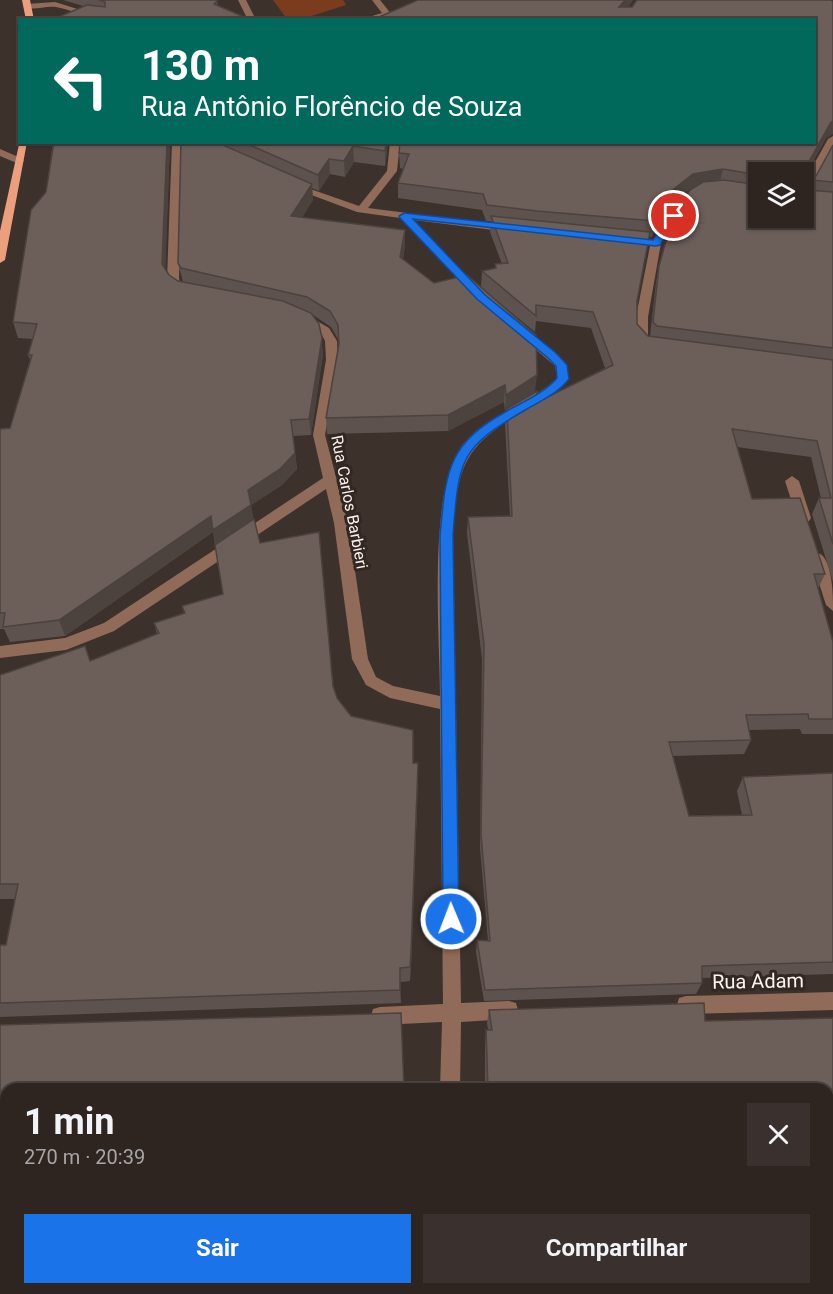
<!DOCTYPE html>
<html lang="pt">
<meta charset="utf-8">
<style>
:root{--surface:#2e2521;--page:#3a312e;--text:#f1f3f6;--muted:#a7a5a5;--line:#49423f;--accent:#1a73e8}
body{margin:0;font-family:Roboto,sans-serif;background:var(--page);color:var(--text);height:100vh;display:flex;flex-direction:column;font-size:22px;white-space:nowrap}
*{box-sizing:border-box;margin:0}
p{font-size:20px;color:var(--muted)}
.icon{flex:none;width:33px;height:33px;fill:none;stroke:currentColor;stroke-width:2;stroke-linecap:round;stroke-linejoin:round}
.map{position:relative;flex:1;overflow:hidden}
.side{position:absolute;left:0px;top:1083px;width:834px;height:212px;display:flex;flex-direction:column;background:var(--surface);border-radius:18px 18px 0 0;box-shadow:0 2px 4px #0004,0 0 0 2px var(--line)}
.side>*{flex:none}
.hud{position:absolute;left:18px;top:18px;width:798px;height:126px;border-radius:0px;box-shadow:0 2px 4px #0004,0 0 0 2px var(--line);background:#00695c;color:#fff;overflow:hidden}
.controls{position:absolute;left:748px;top:162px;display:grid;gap:12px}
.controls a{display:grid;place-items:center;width:66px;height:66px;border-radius:0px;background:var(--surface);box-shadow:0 2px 4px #0004,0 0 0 2px var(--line);font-size:30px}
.pin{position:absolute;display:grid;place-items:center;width:51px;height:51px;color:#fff;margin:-26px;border:3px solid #fff;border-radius:50%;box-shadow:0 2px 6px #0007}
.me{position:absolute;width:66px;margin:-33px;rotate:359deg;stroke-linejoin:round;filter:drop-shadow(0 0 4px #0008)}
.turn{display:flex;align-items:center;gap:21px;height:126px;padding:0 24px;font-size:27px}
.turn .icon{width:78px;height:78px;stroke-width:2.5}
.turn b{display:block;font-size:42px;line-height:51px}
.round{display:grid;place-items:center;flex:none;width:63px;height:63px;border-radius:0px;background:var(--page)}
.head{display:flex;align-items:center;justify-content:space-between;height:102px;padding:0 24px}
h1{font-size:36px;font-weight:700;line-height:45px}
.primary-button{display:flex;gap:12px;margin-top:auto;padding:12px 24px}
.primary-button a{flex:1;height:69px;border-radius:0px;background:var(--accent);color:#fff;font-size:24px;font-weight:700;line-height:69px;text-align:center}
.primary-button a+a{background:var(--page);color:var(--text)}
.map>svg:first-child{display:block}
.green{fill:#7b3c1e}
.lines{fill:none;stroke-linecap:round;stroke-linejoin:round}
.minor{fill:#916b5a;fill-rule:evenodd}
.major{fill:#ec9f7d;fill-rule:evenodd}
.wall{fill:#5d524d;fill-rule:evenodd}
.shaded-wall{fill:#4c423e}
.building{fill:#6c5f59;stroke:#4c423e;stroke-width:1.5}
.route{fill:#1a73e8;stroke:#114b97;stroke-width:1.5}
.labels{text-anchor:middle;stroke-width:6;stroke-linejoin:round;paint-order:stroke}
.street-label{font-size:16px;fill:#fbf3ef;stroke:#332722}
.near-street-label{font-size:20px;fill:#fbf3ef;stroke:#332722}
</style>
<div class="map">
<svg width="833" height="1294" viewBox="0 0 833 1294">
<rect width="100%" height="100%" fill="#3d312c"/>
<path class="green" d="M273,0H343L346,5L302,19H287Z"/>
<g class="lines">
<g class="minor">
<path d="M238,0H246L256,20H248Z"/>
<path d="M372,0H380L396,20H387L385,17L359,20L382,13Z"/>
<path d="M55,2L106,18L107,20C88,20 74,10 56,7C45,5 32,12 23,6L27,4Z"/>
<path d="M833,136V148L809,191L804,194V182L828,139Z"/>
<path d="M172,142H182L179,279L182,286L192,293L186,296L174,290L167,279Z"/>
<path d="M390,142H400L397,171L368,208L509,226L514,229L509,232L414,220L478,288V292H470L400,218L357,212L290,187L299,185L359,206L387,171Z"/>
<path d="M0,149L23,159L24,161L19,164L0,156Z"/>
<path d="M681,197L690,199L661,243L648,317V339L655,347L649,351L636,340V317L650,246L628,244L623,241L628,238L653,240Z"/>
<path d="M303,313L329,328L337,341L338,360L325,435L348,523L368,659L376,677L393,686L440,696C440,636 427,488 463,444C488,413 529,405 557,378L555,366L518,334V328H526L565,362L569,379L562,387C549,398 534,405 519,414C460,449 458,470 453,535L461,1003L509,1001L516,1003L518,1010L516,1017L509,1019L461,1022L460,1089H440L442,1022L380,1025L373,1023L371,1016L373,1009L380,1007L443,1004L440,709L390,698L366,685L352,659L334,523L326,489L114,631L66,650L0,658V646L65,638L104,623L323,478L313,435L326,360L325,341L321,333L299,319L297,317Z"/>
<path d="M792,476L799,481L811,518L809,521L804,523L797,518L785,481Z"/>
<path d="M818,553C833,558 833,597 833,611L826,605L811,558Z"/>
<path d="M833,992V1010L686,1014L679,1012L677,1005L679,998L686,996Z"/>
</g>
<g class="major">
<path d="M22,0H30L34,20H26Z"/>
<path d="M20,140V142H27L5,260L0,263V231Z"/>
</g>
</g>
<g class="wall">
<path d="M63,0H216L217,1L218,6L251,20L83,6Z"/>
<path d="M633,0L628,7L826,138L807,172L808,186L810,180L816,176L833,145V582L812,514L819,498H821L811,457L737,447L752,499L825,574L818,589L833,642V734H802L800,729L749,730L751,740L744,754L673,756L689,816L742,815L737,791L743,777L833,773V974L702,978V983L696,994L484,1001L476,952L477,940L488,941L480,848L482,659L467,533L468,517L510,516L505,425L507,409L505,411L504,402L448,431L327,434L326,418L339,341L331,327L313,315L323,354L311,435L293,436L297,469L282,485L251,505L253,519L260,543L333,686L337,698L351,716L413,763L418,780L411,967L410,981L400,982L401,1003L0,1017V945H6L15,899H0V675L90,661L157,634L154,623L184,613L182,606L223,594L213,532L65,636L10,642L4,629H0V429L10,428L30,360L28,355L33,339L18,338L13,322L46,192L53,142H170L165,270L169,275L178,281L183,282L178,263L181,142H388L385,166L354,162L345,177L330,174L319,191L312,188L313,200L302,217L405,246L403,259L434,283L481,287L482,271L495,268V264H502L490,232L491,221H486L482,210L398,198V183L403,169L400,168L399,153L814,142L372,20ZM759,172H804L759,218ZM692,189L659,266L656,282L650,336H648L637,324V302L649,236L652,237L671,204L689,190ZM489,294L535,332L536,321L591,328L605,368L537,402L512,406L535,392Z"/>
<path d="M489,1010L705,1021L833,1018V1185L828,1184V1089H485V1043L486,1030H488L487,1023Z"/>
<path d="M6,1288H439L440,1289L461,1288L833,1294H0Z"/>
</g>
<g class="shaded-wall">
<path d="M625,0H633L619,20V7Z"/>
<path d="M833,121V134L826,138L804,177L807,165L831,122Z"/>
<path d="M167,142H170L165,280L162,264Z"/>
<path d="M386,142H388L385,166V151Z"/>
<path d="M353,146L354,162L345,177L344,161Z"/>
<path d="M329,159L330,174L319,191L318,175Z"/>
<path d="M723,169L719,185L689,190L671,204L652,237L655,221L674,189L693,174Z"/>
<path d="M312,184L313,200L293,232L291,216Z"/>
<path d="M405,230V246L400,273V257Z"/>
<path d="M322,338L323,354L311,435L309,419Z"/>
<path d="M537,375L535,392L505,411L506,395Z"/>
<path d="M505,385L504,402L448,431V415Z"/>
<path d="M295,453L297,469L282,485L250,506L248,490Z"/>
<path d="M251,505L254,521L216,546L213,532L65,636L59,620L211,516Z"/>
<path d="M418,763V780L410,981V967Z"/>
<path d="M99,1288L106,1294H98Z"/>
</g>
<g class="building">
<path d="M99,0H216L217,1L214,4L251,20H56V18L87,5L105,7V2Z"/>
<path d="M418,0H625L619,7H632L637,0H831L833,2V121L831,122L807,165L808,190L833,192V348L657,326L653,322L659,266L671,223L680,204L690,190L703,182L724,180L759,185V218H804V172H759V175L723,169L693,174L674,189L655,221L537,211L487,205L483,194L398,183L409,154L399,153L400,142H814V20H372Z"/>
<path d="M54,142H167L162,264L169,275L178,281L283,301L311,313L319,324L322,338L309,419L291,420L295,453L280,469L248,490L251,505L213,530L211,516L59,620L3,627L5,613H0V429L10,428L32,355H28L37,324L13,322L31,210L46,192Z"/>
<path d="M181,142H216L312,184L291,216L405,230L400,257L434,283L467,275L536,335L537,375L506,395L505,385L448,415L326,418L339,344L338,325L330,311L307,297L181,268L178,263Z"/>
<path d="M243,142H386L385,151L353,146L344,161L329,159L318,175Z"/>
<path d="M833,145V182L810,180L816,176Z"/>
<path d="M491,216L650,232L637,301V324L648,336L833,360V544L819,498H831L817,441L732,429L752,499L800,498L825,574H814L833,642V719H809L808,714L746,715L751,740L669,742L689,816L752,815L743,777L833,773V962L702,966V983L485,990L477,940L490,941L481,834L484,644L468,517L512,516L507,409L537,391V402L613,365L593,312L536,305V316L482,271L496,268L495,264L508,263Z"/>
<path d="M254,519L260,543L319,532L333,686L337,698L351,716L413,730V763H418L411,952L410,967L400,968V990L0,1003V945H6L18,884H0V675L85,646L90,661L159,633L154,623L185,613L182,606L223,594L215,545Z"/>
<path d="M704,1003L705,1021L833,1018V1174H828V1089H488L486,1030H492L489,1010Z"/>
<path d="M401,1013L404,1089H6V1288H99L98,1294H0V1025Z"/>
<path d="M828,1240L833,1241V1294H170V1288H439L440,1289L828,1288Z"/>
</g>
<path class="route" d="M404,213L653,240L671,214L679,216L660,245L656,246L413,219L485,295L556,353L567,365L569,379C558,393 543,400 527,409C459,448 459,459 453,535L459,919L456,925L451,927L445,925L443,919L440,535C446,471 447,444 507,411C525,401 544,393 557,378L556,366L548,358L477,299L400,218L399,216Z"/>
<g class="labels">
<g class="street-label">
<text transform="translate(350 502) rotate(79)" y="6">Rua Carlos Barbieri</text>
</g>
<g class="near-street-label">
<text transform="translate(758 981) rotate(-1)" y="7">Rua Adam</text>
</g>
</g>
</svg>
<div class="controls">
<a><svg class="icon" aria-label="layers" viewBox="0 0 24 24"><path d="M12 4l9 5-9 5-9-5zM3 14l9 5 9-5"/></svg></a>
</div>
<div class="pin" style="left:674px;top:216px;background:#d93025"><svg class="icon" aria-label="arrive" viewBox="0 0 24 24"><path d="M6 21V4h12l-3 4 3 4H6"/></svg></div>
<svg class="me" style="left:451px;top:919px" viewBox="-20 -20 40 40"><circle r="17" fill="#1a73e8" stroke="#fff" stroke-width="3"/><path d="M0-11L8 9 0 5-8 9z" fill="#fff"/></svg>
<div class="hud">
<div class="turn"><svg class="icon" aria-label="left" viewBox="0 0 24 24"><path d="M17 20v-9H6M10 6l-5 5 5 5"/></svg><div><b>130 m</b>Rua Antônio Florêncio de Souza</div></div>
</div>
<section class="side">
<div class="head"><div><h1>1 min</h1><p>270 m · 20:39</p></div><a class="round"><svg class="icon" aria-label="close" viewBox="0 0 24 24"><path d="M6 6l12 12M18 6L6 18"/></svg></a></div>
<div class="primary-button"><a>Sair</a><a>Compartilhar</a></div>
</section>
</div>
